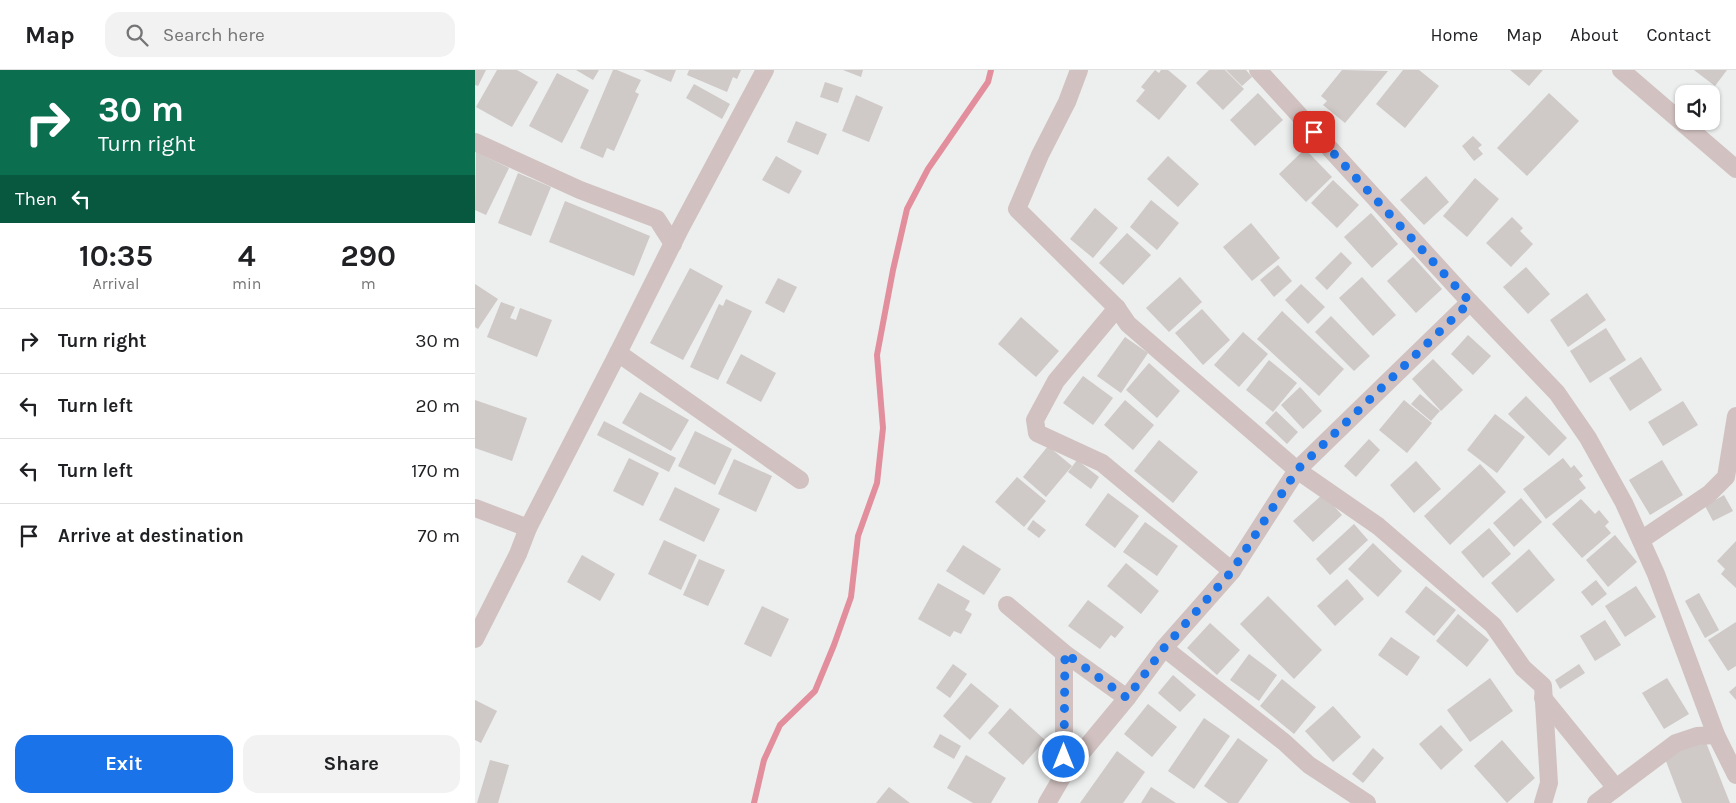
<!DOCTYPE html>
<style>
:root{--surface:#fff;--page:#f2f2f2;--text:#202124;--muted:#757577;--line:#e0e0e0;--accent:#1a73e8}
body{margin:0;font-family:Karla,sans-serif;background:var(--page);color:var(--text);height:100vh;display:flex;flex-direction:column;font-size:19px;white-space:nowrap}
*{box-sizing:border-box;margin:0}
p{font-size:16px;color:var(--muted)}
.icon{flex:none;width:28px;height:28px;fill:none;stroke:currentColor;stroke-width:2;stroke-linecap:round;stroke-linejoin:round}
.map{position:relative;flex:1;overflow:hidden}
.details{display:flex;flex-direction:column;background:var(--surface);width:475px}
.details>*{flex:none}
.banner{background:#0b6e4f;color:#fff;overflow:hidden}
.buttons{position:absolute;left:1200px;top:15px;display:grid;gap:10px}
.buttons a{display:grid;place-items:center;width:45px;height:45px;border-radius:10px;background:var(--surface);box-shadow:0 1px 4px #0004;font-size:25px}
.pin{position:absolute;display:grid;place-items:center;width:42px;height:42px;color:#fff;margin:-21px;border-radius:10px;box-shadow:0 2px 8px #0006}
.me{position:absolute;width:55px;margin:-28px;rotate:0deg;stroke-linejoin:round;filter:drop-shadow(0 0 4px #0008)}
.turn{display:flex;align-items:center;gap:18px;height:105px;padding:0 15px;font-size:22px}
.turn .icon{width:65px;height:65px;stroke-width:2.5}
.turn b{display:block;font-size:35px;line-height:42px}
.then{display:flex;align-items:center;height:48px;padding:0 15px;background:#0003;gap:10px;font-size:19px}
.eta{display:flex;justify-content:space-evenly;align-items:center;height:85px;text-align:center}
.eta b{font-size:30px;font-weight:700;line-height:35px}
.action{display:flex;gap:10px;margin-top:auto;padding:10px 15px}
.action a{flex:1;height:58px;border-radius:15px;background:var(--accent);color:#fff;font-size:20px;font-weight:700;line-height:58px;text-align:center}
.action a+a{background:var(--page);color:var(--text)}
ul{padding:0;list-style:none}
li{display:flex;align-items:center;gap:15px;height:65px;padding:0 15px;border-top:1px solid var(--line)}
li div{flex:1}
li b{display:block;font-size:19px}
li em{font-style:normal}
header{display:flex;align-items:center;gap:30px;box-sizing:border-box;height:70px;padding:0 25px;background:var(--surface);border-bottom:1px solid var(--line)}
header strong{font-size:24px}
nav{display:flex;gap:28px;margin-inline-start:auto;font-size:18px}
.search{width:350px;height:45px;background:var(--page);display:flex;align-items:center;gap:12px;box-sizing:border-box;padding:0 18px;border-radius:15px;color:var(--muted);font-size:19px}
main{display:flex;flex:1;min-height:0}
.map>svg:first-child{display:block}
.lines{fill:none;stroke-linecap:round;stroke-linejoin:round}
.stream{stroke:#e38e9c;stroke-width:6}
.building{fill:#cfc9c7}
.minor{stroke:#d1c2c1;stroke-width:18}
.route{stroke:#1a73e8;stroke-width:9;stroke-dasharray:0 16.2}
</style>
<header>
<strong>Map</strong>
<div class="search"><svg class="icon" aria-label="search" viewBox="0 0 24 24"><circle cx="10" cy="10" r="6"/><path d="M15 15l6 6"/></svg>Search here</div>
<nav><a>Home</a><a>Map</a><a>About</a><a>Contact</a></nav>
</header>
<main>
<section class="details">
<div class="banner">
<div class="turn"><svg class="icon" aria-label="right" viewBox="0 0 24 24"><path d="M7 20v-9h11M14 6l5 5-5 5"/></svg><div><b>30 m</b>Turn right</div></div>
<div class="then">Then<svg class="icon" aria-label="left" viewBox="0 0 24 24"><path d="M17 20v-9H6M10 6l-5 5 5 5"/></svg></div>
</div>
<div class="eta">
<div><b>10:35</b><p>Arrival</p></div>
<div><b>4</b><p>min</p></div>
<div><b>290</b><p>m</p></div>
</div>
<ul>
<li><svg class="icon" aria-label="right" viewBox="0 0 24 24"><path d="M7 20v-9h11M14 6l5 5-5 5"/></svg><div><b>Turn right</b></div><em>30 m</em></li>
<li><svg class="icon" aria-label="left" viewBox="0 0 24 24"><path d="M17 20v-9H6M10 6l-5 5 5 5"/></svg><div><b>Turn left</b></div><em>20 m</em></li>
<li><svg class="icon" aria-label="left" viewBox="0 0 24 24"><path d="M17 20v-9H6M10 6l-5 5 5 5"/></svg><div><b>Turn left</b></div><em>170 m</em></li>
<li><svg class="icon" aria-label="arrive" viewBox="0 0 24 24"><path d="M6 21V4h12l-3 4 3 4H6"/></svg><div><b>Arrive at destination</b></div><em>70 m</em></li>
</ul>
<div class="action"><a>Exit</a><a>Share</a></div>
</section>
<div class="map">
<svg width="1261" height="733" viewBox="0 0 1261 733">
<rect width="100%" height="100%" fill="#ecefee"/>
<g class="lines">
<path class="stream" d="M279,733L289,690L305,655L340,621L359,575L376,527L383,466L402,413L408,358L402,285L418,200L432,139L453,99L513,12L516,0"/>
</g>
<g class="building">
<path d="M0,0H11L3,16L0,15Z"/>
<path d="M22,0H42L63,12L37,57L1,37Z"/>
<path d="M101,0H124L118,10Z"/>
<path d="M138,0H142L166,10L160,22L164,24L139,81L132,78L128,88L105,78Z"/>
<path d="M168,0H201L196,12Z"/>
<path d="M214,0H266L262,9L258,7L252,22L212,5Z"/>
<path d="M368,0H388L386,7Z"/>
<path d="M680,0L684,3L686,0H693L712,16L684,50L661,31L670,20L666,17Z"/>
<path d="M734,0H750L769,19L748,40L721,13Z"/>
<path d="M751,0H771L777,7L767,16Z"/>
<path d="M867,0L913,1L870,53L848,35L852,31L846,26Z"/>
<path d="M928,0H944L964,16L930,58L901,34Z"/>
<path d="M1035,0H1068L1054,16Z"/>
<path d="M1219,0H1252L1240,16Z"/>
<path d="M82,3L114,20L87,73L54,56Z"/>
<path d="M350,12L368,18L363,33L345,27Z"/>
<path d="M219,14L255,34L247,49L211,28Z"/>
<path d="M783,23L808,50L780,76L755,50Z"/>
<path d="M1074,23L1104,51L1052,106L1022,78Z"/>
<path d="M381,25L408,37L394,72L367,61Z"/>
<path d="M321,51L352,64L343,85L312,72Z"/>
<path d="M998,66L1007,75L1003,78L1008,84L999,91L987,76Z"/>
<path d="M830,79L857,107L831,132L804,104Z"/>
<path d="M1,82L34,98L11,145L0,140Z"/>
<path d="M301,86L327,101L314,124L287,110Z"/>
<path d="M693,86L724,114L703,137L672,109Z"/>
<path d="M43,103L76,117L56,166L23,153Z"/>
<path d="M951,106L974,132L949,155L925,130Z"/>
<path d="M1000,108L1024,129L992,167L968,146Z"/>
<path d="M858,110L884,135L862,158L836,133Z"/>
<path d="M676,130L704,153L682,180L655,157Z"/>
<path d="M90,131L175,166L159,206L74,172Z"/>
<path d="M620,138L643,158L618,188L595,169Z"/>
<path d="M896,143L923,174L897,198L869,167Z"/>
<path d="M1037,147L1048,158L1045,161L1058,174L1036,197L1011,173Z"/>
<path d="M776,153L805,188L777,211L748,177Z"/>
<path d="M652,163L676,185L648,215L624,193Z"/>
<path d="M866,182L877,193L852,220L840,208Z"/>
<path d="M938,187L967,219L941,243L912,211Z"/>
<path d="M803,195L817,211L799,227L785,210Z"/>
<path d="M1051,197L1075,224L1053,244L1028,217Z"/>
<path d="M215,198L248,216L208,290L175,273Z"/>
<path d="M705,207L727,232L694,262L671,238Z"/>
<path d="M887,207L921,245L898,266L864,228Z"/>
<path d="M303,208L322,217L309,243L290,233Z"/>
<path d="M0,214L23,229L3,259L0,257Z"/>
<path d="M826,214L850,237L833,254L810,230Z"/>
<path d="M1112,223L1131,250L1093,277L1075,250Z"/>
<path d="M251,229L277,241L243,310L215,297L244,234L248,236Z"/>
<path d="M26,232L40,237L35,248L41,250L45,238L77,250L62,287L12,267Z"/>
<path d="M727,239L755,270L728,295L700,263Z"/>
<path d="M807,241L869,299L844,326L782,269Z"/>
<path d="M856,246L895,286L879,301L840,262Z"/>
<path d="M546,247L584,281L561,307L523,274Z"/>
<path d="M1131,258L1151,290L1115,313L1095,281Z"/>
<path d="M768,262L793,284L764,317L739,295Z"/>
<path d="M993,265L1016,286L998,305L976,284Z"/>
<path d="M650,267L673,283L646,323L622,306Z"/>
<path d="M266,284L301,303L286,332L251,313Z"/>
<path d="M1166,287L1187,320L1155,341L1134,308Z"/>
<path d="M958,289L988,320L966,341L937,309Z"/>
<path d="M794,290L822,313L798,342L771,320Z"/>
<path d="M674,293L705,321L682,348L651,320Z"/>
<path d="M608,306L638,328L618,355L588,333Z"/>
<path d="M825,317L847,341L828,359L806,335Z"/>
<path d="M165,322L214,350L196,381L147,353Z"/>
<path d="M945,324L965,341L956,351L936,334Z"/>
<path d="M1051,326L1092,368L1074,386L1033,344Z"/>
<path d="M0,330L52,348L37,391L0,378Z"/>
<path d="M650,330L679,355L658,380L629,355Z"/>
<path d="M929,330L957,353L932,383L904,360Z"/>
<path d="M1208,331L1223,355L1188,376L1173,352Z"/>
<path d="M801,341L823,362L812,374L790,353Z"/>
<path d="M1020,344L1050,367L1022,403L992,380Z"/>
<path d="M129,351L201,388L194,402L122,365Z"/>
<path d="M220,361L257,379L240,415L203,396Z"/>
<path d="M894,369L905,380L881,407L869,396Z"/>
<path d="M684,370L723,402L698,433L659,401Z"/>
<path d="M573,376L597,396L571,427L548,407Z"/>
<path d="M154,388L184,403L168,436L138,421Z"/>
<path d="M1088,388L1096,398L1099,395L1108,406L1104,409L1111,418L1071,449L1048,419Z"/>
<path d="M259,389L297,406L281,442L243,424Z"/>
<path d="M602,390L624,407L616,419L593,402Z"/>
<path d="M1187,390L1208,425L1175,445L1154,410Z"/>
<path d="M941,391L966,419L939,443L915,415Z"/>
<path d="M1005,394L1031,422L975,475L949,446Z"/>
<path d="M542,407L571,431L549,457L520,432Z"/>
<path d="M200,417L245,439L229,472L184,450Z"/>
<path d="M633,423L664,446L640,478L610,455Z"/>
<path d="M848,424L867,445L838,472L818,451Z"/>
<path d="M1249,425L1258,441L1238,451L1230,436Z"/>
<path d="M1046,428L1067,452L1039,477L1018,453Z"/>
<path d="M1106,429L1120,444L1124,440L1134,452L1130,456L1136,463L1107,488L1077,454Z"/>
<path d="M558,450L571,460L564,468L552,459Z"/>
<path d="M670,452L703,476L682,506L648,482Z"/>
<path d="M879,454L893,470L855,505L841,489Z"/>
<path d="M1014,458L1036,484L1008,508L986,482Z"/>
<path d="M1140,465L1162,492L1133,517L1111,490Z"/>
<path d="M189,470L222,485L206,520L173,504Z"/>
<path d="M1261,471V518L1246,504L1250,499L1242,491Z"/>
<path d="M898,473L927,501L903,527L873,499Z"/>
<path d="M488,475L526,499L509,525L471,501Z"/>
<path d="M1054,479L1080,510L1042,543L1016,513Z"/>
<path d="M107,485L140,504L125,531L92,512Z"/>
<path d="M224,489L250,500L233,536L208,525Z"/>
<path d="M651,493L684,521L666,544L632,516Z"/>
<path d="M872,509L889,529L860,556L842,536Z"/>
<path d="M1121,510L1132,524L1117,536L1106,522Z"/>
<path d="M463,513L495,531L490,540L497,544L486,564L479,561L475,567L443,549Z"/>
<path d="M951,516L981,540L959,566L930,542Z"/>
<path d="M1161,516L1181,547L1150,567L1130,536Z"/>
<path d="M1224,523L1244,560L1230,568L1210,531Z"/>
<path d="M793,526L847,580L819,609L765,554Z"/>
<path d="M613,530L649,557L640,568L636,565L625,579L593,556Z"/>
<path d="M287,536L314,549L296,587L269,574Z"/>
<path d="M983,544L1014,570L992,597L961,571Z"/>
<path d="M1130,550L1146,575L1120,591L1105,566Z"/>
<path d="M1261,552V596L1253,601L1233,570Z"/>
<path d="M735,553L765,580L742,605L712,578Z"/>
<path d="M916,567L945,587L932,606L903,585Z"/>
<path d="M774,584L802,605L784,631L755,610Z"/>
<path d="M478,594L492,604L475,628L461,618Z"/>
<path d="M1104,594L1110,603L1085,619L1080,610Z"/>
<path d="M698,605L721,625L705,642L683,623Z"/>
<path d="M1015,608L1038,641L995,672L972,640Z"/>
<path d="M1192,608L1214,644L1189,659L1167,623Z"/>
<path d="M807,609L841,637L819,664L785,636Z"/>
<path d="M496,613L524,636L495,670L468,646Z"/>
<path d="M1261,616V630L1254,622Z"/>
<path d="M0,630L22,641L6,673L0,670Z"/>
<path d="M673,634L702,657L677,687L649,664Z"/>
<path d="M858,636L886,667L858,692L830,661Z"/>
<path d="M535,638L570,670L548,695L513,663Z"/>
<path d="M729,648L755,666L719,719L693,701Z"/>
<path d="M966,655L988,680L966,700L944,674Z"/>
<path d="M465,664L486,676L479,689L458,677Z"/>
<path d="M763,668L793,690L763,733H753L729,716Z"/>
<path d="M1027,670L1060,708L1032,733L999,696Z"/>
<path d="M1230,670L1255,733H1207L1189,686Z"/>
<path d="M898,678L909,688L888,713L877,704Z"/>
<path d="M642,681L670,702L648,733H605Z"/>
<path d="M491,685L531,708L516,733H498L472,718Z"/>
<path d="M15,690L34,695L23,733H2Z"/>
<path d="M414,717L435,733H401Z"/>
<path d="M676,717L701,733H666Z"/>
</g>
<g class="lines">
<g class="minor">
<path d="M604,0L592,32L565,85L542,139L642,238L653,254L822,400L903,456L1018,555L1048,598L1068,616L1074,713L1068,733"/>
<path d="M783,0L995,232L1082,323L1113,368L1149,433L1181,504L1241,665L1261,705"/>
<path d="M1146,0L1261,99"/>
<path d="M0,72L105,120L182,149L198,174"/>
<path d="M642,238L581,311L560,350L562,363L627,393L757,501"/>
<path d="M143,283L325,410"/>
<path d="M0,438L53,458"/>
<path d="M1166,470L1234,424L1251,407L1261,346"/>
<path d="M532,535L589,583L652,628"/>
<path d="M0,569L43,484L53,458L143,283L205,159L290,0"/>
<path d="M689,578L809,672L834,695L892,733"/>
<path d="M1068,628L1141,718"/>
<path d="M589,704V583"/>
<path d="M572,733L589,704L652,628L689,578L757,501L822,400L995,232"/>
<path d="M1121,733L1201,673L1222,666L1241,665"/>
</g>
</g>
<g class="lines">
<path class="route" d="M589,687L590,583L652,628L689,578L757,501L822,400L995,232L839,62"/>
</g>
</svg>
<div class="buttons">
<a><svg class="icon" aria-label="sound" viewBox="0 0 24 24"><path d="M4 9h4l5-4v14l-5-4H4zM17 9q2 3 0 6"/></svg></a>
</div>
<div class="pin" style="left:839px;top:62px;background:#d93025"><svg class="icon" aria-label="arrive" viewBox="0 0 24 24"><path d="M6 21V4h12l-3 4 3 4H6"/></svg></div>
<svg class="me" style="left:589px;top:687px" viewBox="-20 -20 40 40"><circle r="17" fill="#1a73e8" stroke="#fff" stroke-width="3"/><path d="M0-11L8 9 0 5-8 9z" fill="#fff"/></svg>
</div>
</main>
